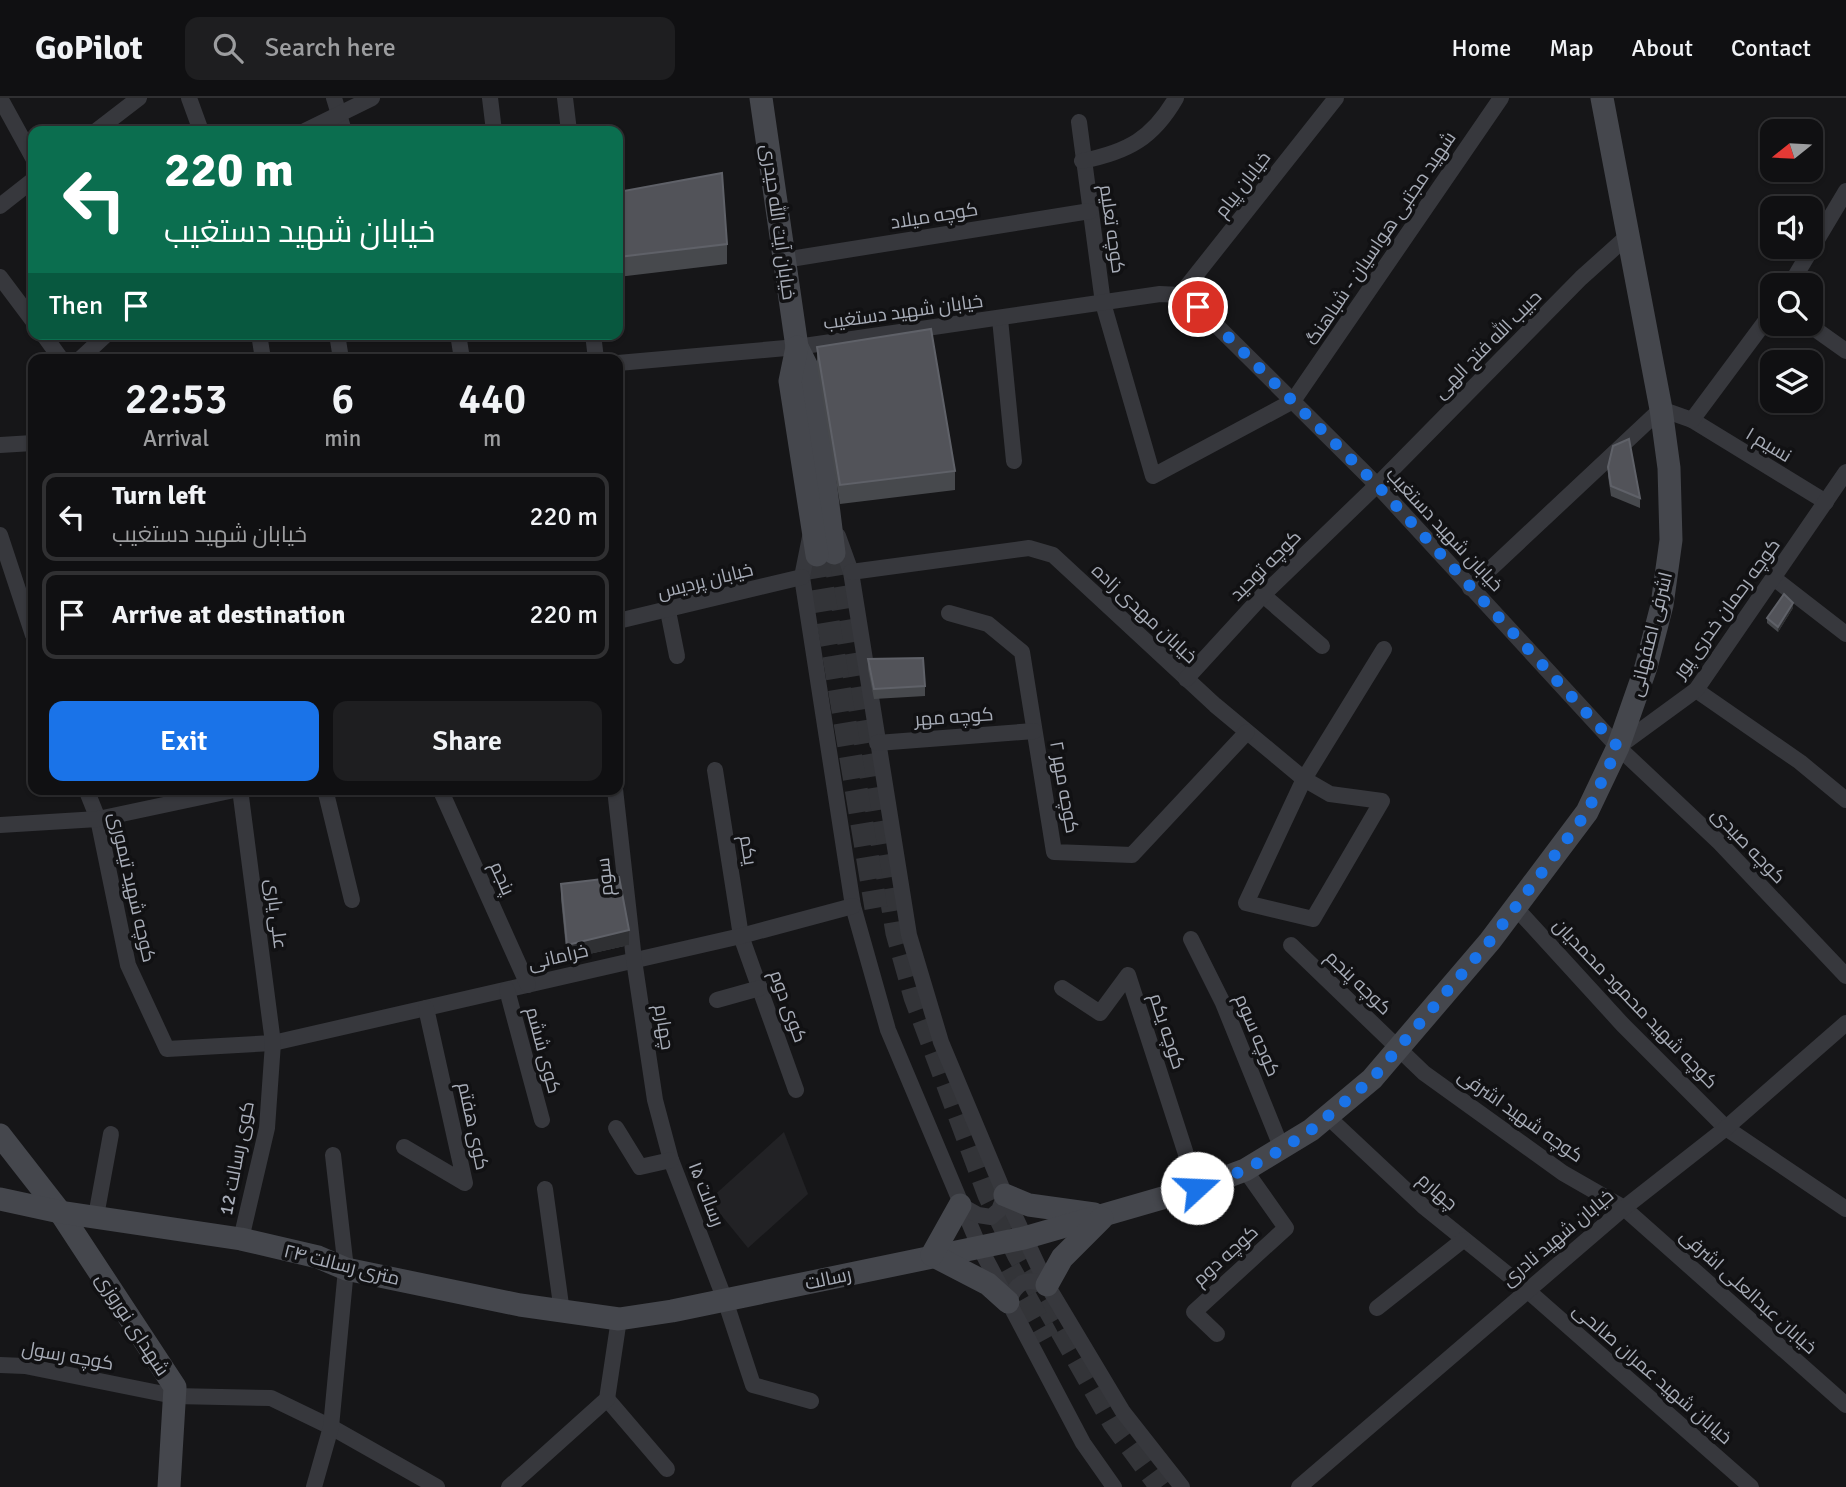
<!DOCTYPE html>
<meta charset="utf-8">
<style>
:root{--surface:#101012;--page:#1e1e20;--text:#f1f3f6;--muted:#9c9d9f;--line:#303032;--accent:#1a73e8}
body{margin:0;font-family:Signika,Cairo,sans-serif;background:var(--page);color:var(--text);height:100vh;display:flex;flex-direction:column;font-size:26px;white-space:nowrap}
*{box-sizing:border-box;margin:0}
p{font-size:23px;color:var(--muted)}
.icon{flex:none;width:38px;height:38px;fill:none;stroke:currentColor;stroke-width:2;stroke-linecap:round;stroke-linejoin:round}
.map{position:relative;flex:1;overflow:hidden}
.details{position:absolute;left:28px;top:256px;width:595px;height:441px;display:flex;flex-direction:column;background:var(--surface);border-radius:14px;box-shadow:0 2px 5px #0004,0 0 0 2px var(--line)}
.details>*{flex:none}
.hud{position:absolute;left:28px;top:28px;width:595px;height:214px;border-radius:14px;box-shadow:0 2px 5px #0004,0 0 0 2px var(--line);background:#0b6e4f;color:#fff;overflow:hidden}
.needle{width:46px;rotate:252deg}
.buttons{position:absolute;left:1760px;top:21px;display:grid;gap:14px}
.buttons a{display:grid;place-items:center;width:63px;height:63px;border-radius:14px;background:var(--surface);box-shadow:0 2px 5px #0004,0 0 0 2px var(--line);font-size:35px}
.pin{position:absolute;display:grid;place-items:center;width:60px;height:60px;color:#fff;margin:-30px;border:4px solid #fff;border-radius:50%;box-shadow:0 2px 7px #0007}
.me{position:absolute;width:77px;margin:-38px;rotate:70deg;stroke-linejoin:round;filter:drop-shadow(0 0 5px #0008)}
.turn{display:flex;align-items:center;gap:24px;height:147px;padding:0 21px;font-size:32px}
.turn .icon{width:91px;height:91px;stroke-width:2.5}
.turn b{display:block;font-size:49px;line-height:60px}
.then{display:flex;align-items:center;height:66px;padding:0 21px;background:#0003;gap:14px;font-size:26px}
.eta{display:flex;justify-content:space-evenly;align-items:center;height:119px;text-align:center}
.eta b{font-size:42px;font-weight:600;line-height:49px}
.button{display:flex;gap:14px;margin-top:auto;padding:14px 21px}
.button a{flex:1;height:80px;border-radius:14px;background:var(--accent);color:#fff;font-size:28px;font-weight:600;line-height:80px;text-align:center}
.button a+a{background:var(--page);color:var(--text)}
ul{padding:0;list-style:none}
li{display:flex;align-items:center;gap:21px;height:88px;margin:0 14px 10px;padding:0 7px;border:4px solid var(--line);border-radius:14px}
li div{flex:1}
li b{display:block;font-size:26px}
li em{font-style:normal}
header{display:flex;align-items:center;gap:42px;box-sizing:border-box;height:98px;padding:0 35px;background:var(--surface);border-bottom:2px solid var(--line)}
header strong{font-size:33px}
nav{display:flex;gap:38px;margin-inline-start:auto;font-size:24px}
.search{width:490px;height:63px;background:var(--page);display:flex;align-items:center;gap:18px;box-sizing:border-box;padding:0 24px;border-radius:14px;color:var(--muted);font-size:26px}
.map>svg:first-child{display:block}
.built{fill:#222225}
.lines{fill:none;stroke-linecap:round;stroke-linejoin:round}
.secondary-tunnel{stroke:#333438;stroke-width:23;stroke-dasharray:23 11;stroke-linecap:butt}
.street{stroke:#37383d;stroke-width:16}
.secondary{stroke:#45474d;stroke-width:23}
.wall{fill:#47494d}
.shaded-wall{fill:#2f3033}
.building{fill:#525359;stroke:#5f6168;stroke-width:2}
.route{stroke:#1a73e8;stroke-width:12;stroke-dasharray:0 21.6}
.labels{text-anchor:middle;stroke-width:7;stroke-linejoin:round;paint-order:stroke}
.street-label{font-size:19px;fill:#a8adb8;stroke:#111113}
</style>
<header>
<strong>GoPilot</strong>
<div class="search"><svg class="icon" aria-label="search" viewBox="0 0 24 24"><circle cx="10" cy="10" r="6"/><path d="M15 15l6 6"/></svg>Search here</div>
<nav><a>Home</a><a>Map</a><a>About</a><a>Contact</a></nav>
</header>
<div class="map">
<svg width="1846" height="1389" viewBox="0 0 1846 1389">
<rect width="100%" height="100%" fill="#161618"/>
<path class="built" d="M784,1034L808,1096L748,1150L709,1102Z"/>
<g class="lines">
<g class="secondary-tunnel">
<path d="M834,455L897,835L915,899L989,1097L1018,1156L1114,1325L1161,1389"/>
<path d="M817,457L876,810"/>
<path d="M1009,1170L1048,1240"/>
</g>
<g class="street">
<path d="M0,0L33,60"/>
<path d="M189,0L201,33"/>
<path d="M334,0L344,33"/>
<path d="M490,0L494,33"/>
<path d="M565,0L569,33"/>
<path d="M1079,24L1103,205L1153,378L1293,303L1501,0"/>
<path d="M96,33L139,0"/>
<path d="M305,33L372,0"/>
<path d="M1082,63C1128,54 1153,40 1176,0"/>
<path d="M0,108L33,82"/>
<path d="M784,162L1090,113"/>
<path d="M0,179L33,223"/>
<path d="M1790,187L1846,93"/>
<path d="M1180,197L1336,0"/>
<path d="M1000,221L1014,363"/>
<path d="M1808,226L1846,253"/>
<path d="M43,236L61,261"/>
<path d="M259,236L263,261"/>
<path d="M337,236L341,261"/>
<path d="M458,236L462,261"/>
<path d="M593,236L596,261"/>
<path d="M80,261L107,236"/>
<path d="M618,265L797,249L1160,196L1180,197L1198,209L1377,387L1618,649L1720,745L1846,878"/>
<path d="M1692,322L1826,404"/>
<path d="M0,347L33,345"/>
<path d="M0,437L33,537"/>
<path d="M838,438L851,474L909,837L941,944L1005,1097L1047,1187L1123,1314L1182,1389"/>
<path d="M810,439L802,479L853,808L888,932L979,1148L1083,1345L1114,1389"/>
<path d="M851,474L1029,450L1053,457L1215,607L1304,681L1330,696L1382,703L1313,821L1246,805L1304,681L1384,551"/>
<path d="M1775,481L1846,536"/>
<path d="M1470,490L1661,311L1692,322L1773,213"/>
<path d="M1263,497L1322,548"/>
<path d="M668,513L677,558"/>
<path d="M949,515L988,526L1022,554L1054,754L1132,757L1247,634"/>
<path d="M618,523L802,479"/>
<path d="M1186,581L1263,497L1377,387L1581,180L1630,136"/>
<path d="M1696,592L1800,664L1846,702"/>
<path d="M877,645L1034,633"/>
<path d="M1618,649L1696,592L1846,374"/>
<path d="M715,672L741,838L796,992"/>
<path d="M86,691L98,721L128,867L167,951L273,945L741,838L853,808"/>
<path d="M240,691L273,945L267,1030L241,1141"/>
<path d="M325,691L352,802"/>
<path d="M440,691L528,887"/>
<path d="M615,691L634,862L655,1002L671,1062L725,1202L753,1287L811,1303"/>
<path d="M0,727L98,721L239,691"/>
<path d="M1516,810L1623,927L1726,1030L1846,1111"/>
<path d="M1191,841L1223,905L1282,1051"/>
<path d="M1291,847L1424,975L1563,1075L1624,1110L1846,1307"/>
<path d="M1062,890L1100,915L1128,877L1197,1090"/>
<path d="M507,892L542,1022"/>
<path d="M717,902L760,890"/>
<path d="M1327,1018L1423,1108L1527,1192L1751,1389"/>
<path d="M616,1030L640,1069L671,1062"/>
<path d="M404,1049L465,1085L426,910"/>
<path d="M545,1091L562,1214"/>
<path d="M960,1107L978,1117L991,1119L999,1112L1005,1097"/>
<path d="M96,1118L111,1036"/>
<path d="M1008,1204C1017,1183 1026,1179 1047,1187"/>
<path d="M1377,1210L1463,1142"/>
<path d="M1217,1236L1194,1214L1286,1130L1245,1072"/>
<path d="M0,1267L25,1268L174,1298L271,1300L331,1329L437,1389"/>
<path d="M607,1301L667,1371"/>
<path d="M314,1389L331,1329L346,1171L333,1057"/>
<path d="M509,1389L607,1301L619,1221"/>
<path d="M1299,1389L1624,1110L1726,1030L1846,925"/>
</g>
<g class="secondary">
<path d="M761,0L797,249L812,279L834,455"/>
<path d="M797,249L790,283L817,457"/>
<path d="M0,1037L60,1114L175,1289L169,1389"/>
<path d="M1005,1097L1029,1107L1094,1116"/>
<path d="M0,1101L60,1114L241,1141L318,1159L346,1171L520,1207L619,1221L672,1213L1024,1140L1197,1090L1245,1072L1311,1032L1372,981L1490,843L1587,714L1618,649L1646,569L1662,507L1671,442L1669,370L1661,311L1602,0"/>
<path d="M932,1157L988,1186L1008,1204"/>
<path d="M932,1157L960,1107"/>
<path d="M1047,1187L1062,1160L1102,1120"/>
</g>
</g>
<g class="wall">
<path d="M618,94L727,146V166L618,179Z"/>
<path d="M817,249L955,373V392L840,406L817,268Z"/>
<path d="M1608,369L1640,400V410L1611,398L1608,378Z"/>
<path d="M1793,510L1778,534L1767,525V520Z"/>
<path d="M868,561L925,588V598L874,601L868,571Z"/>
<path d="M561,786L629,847L567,861L561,801Z"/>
</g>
<g class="shaded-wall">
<path d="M1793,505V510L1778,534V529Z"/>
<path d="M629,832V847L567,861V847Z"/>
</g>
<g class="building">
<path d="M722,75L727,146L618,159V94Z"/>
<path d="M931,231L955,373L840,387L817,249Z"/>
<path d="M1629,341L1640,400L1611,388L1608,369L1613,348Z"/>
<path d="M1784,496L1793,505L1778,529L1767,520Z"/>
<path d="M923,560L925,588L874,591L868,561Z"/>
<path d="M619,779L629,832L567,847L561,786Z"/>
</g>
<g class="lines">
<path class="route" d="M1197,1090L1245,1072L1282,1051L1311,1032L1372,981L1490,843L1573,733L1587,714L1618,649L1377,387L1198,209"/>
</g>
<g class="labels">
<g class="street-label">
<text transform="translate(1242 86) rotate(-52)" y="7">خیابان پیام</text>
<text transform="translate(934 117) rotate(-9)" y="7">کوچه میلاد</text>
<text transform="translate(779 124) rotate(82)" y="7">خیابان آیت الله حیدری</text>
<text transform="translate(1113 131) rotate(82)" y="7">کوچه تعلیم</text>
<text transform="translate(1380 140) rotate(-56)" y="7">شهید مجتبی هواسیان - شباهنگ</text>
<text transform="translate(903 213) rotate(-8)" y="7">خیابان شهید دستغیب</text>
<text transform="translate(1487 246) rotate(-45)" y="7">حبیب الله فتح الهی</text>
<text transform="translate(1769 346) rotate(31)" y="7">نسیم ۱</text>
<text transform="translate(1445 431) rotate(47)" y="7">خیابان شهید دستغیب</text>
<text transform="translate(1265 467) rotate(-45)" y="7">کوچه توحید</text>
<text transform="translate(705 482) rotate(-14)" y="7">خیابان پردیس</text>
<text transform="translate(1726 510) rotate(-54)" y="7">کوچه رحمان خدری پور</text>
<text transform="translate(1145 515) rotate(43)" y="7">خیابان مهدی زاده</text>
<text transform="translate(1650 536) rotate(-76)" y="7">اشرفی اصفهانی</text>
<text transform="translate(954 618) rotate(-4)" y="7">کوچه مهر</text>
<text transform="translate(1065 689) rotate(80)" y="7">کوچه مهر ۲</text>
<text transform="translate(1749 747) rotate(46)" y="7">کوچه صیدی</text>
<text transform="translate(749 752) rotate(81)" y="7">یکم</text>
<text transform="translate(604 779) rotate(-96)" y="7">سوم</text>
<text transform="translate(503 780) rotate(66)" y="7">پنجم</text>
<text transform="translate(133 789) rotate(77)" y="7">کوچه شهید تیموری</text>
<text transform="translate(277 816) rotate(83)" y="7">علی یاری</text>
<text transform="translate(558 858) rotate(-13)" y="7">خرامانی</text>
<text transform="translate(1359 884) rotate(44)" y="7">کوچه پنجم</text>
<text transform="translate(1636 905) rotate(46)" y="7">کوچه شهید محمود محمدیان</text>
<text transform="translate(789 908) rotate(70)" y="7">کوی دوم</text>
<text transform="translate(665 929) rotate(81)" y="7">چهارم</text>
<text transform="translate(1168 933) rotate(72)" y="7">کوچه یکم</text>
<text transform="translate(1258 937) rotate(67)" y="7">کوچه سوم</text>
<text transform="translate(544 952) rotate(75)" y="7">کوی ششم</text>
<text transform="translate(1521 1017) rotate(35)" y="7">کوچه شهید اشرفی</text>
<text transform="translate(474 1028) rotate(78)" y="7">کوی هفتم</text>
<text transform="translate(236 1060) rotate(-79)" y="7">کوی رسالت 12</text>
<text transform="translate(1438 1093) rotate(41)" y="7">چهارم</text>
<text transform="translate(707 1096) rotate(69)" y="7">رسالت ۱۵</text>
<text transform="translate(1557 1139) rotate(-40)" y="7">خیابان شهید نادری</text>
<text transform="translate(1225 1157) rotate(-42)" y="7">کوچه دوم</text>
<text transform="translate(342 1166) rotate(14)" y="7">۲۴ متری رسالت</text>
<text transform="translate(828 1180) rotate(-12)" y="7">رسالت</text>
<text transform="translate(1749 1193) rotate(42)" y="7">خیابان عبدالعلی اشرفی</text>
<text transform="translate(133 1226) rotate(57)" y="7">شهدای نوروزی</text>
<text transform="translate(68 1257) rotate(10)" y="7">کوچه رسول</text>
<text transform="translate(1653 1275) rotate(41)" y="7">خیابان شهید عمران صالحی</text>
</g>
</g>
</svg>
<div class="buttons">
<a><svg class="needle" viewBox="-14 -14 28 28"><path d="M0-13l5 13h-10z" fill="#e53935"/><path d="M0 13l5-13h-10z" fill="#9c9d9f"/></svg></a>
<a><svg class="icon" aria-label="sound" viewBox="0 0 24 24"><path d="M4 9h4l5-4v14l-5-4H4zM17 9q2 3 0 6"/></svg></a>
<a><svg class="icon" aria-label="search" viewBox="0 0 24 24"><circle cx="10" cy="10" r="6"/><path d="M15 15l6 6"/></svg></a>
<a><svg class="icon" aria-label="layers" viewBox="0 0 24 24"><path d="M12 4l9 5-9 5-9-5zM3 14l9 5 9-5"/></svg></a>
</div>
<div class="pin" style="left:1198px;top:209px;background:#d93025"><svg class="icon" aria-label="arrive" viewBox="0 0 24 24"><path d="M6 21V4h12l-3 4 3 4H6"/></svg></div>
<svg class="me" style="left:1197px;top:1090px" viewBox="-20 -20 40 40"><circle r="19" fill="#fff"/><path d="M0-13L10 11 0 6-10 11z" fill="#1a73e8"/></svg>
<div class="hud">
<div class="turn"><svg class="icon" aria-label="left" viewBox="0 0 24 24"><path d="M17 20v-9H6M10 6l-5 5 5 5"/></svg><div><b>220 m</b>خیابان شهید دستغیب</div></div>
<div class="then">Then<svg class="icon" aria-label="arrive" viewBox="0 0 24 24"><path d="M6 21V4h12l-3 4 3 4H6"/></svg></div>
</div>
<section class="details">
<div class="eta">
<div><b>22:53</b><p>Arrival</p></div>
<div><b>6</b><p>min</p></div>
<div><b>440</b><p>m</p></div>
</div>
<ul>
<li><svg class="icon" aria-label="left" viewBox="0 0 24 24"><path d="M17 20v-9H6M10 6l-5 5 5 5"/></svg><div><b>Turn left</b><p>خیابان شهید دستغیب</p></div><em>220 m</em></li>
<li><svg class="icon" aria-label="arrive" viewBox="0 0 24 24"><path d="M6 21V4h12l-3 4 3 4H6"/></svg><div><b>Arrive at destination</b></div><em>220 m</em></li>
</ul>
<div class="button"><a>Exit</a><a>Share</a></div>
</section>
</div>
